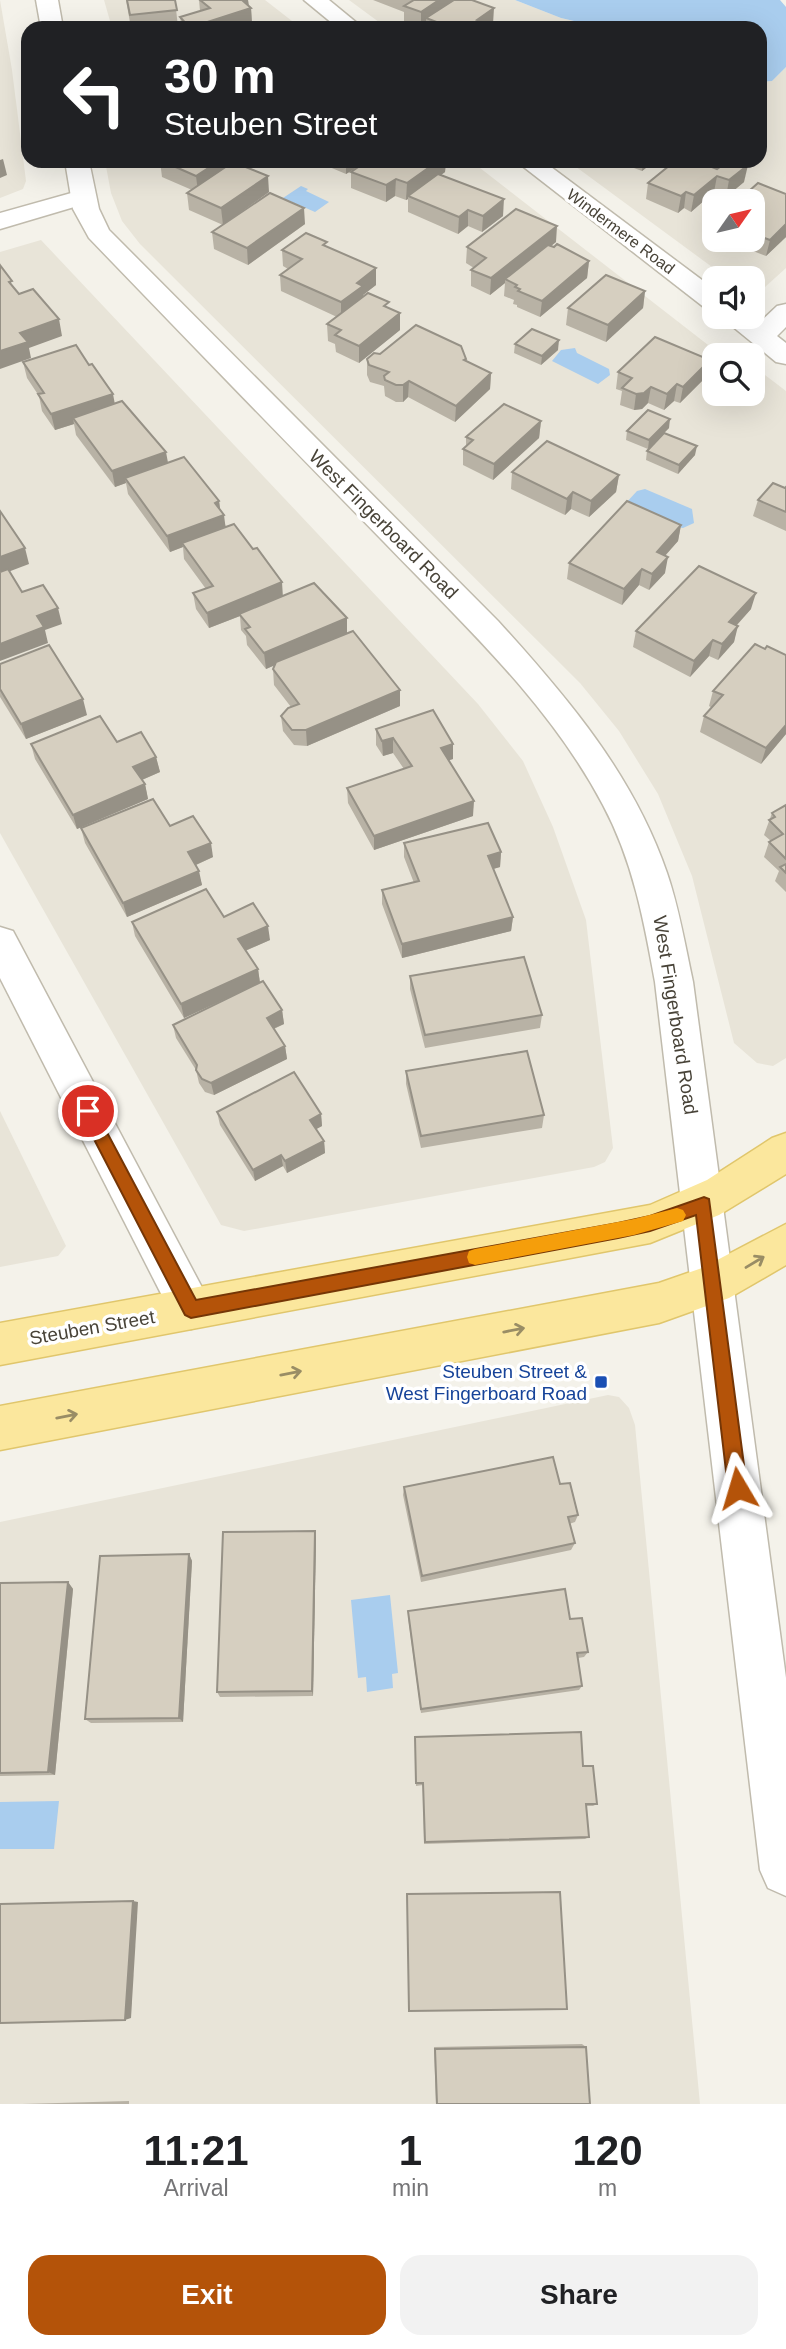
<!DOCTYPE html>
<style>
:root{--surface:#fff;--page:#f2f2f2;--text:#202124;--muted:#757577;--accent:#b45309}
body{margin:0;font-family:Arial,sans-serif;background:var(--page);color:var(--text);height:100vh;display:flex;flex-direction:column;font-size:26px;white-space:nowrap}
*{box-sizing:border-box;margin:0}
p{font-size:23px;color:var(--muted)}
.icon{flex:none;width:38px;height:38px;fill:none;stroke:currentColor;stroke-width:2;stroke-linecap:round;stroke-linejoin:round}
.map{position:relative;height:2104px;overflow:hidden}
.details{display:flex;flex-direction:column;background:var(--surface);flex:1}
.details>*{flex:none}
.hud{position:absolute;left:21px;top:21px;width:746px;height:147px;border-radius:21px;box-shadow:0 7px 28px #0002;background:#202124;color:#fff;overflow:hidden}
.needle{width:46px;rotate:56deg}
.controls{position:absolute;left:702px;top:189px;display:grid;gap:14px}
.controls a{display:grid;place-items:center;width:63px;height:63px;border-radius:14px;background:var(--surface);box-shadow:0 7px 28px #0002;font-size:35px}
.pin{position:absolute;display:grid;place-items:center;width:60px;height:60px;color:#fff;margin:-30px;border:4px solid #fff;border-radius:50%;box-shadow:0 2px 7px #0007}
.me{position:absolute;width:77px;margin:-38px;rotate:353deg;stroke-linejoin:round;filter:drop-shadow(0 0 5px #0008)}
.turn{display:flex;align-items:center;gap:24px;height:147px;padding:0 28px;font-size:32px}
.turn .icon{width:91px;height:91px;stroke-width:2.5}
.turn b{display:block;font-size:49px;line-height:60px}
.eta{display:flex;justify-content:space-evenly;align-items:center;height:119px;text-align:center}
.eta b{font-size:42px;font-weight:700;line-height:49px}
.primary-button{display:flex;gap:14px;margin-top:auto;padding:14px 28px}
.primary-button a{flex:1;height:80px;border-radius:21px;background:var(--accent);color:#fff;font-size:28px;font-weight:700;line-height:80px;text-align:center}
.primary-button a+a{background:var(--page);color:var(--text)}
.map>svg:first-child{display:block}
.residential{fill:#e8e4d8;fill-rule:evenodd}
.water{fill:#a9cdee}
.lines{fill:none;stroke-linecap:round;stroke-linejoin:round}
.minor-casing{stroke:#c0bbad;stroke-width:3}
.tertiary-casing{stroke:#c0bbad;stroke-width:3}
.primary-casing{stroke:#e0c66c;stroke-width:3}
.minor{fill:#fff;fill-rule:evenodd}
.tertiary{fill:#fff;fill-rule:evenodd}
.primary{fill:#fbe79d;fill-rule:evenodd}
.wall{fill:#b8b2a5}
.shaded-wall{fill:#969186}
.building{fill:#d6cfc0;stroke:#969186;stroke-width:2}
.oneway{stroke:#998d65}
.route{fill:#b45309;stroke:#753606;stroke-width:2}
.slow{fill:#f59e0b}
.transit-dot{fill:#1a4fb4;stroke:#fff;stroke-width:2.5}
.labels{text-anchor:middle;stroke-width:7;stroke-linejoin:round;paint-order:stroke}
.far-street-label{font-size:16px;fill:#484338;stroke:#fff}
.street-label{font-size:19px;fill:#484338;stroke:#fff}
.transit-label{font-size:19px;fill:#164399;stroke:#fff;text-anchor:end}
</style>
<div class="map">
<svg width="786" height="2104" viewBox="0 0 786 2104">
<rect width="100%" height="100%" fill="#f4f2ea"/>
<g class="residential">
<path d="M0,0L12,70L26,181L23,189L0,198Z"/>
<path d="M104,0H265L301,28H112Z"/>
<path d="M349,0H515L561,18L604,28H387Z"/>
<path d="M786,67V268L753,298L752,278H727L568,161H760V82L772,81ZM714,201H752V240H714Z"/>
<path d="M105,161H471L721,355H714V394H752L753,366L786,391V1058L773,1066L757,1063L734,1043L692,876L658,794L619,731L580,683L140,244L122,221L111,193Z"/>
<path d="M41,240L478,704L523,761L553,827L586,920L613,1148L605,1162L594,1167L244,1231L221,1225L0,833V252Z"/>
<path d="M0,1111L66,1246L58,1256L0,1267Z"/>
<path d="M608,1395L619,1397L629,1408L635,1425L700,2104H0V1522Z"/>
</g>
<g class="water">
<path d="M515,0H780L786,7V67L772,81L760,82V28H604L561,18Z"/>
<path d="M301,186L308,189L306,191L329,202L315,212L283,198Z"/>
<path d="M575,348L577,353L609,369L610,375L598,384L552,361L561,350Z"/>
<path d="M645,489L692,509L694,523L683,528L677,527L626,503L637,491Z"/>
<path d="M390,1595L398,1673L392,1674L393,1688L367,1692L366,1677L358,1678L351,1600Z"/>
<path d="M59,1801L54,1849H0V1802Z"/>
</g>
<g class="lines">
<g class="minor-casing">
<g id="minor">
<path d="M304,0H329L363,28H338Z"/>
<path d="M516,161H543L714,289V310L705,308Z"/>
<path d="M82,190L91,192L94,197L91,202L0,229V213Z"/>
<path d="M786,304V327L777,336L786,343V364L776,362L721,317H751L759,323L777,306Z"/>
<path d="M0,927L13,931L206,1295L212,1309L206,1323L191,1329L176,1323L0,978Z"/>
</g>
</g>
<g class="tertiary-casing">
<g id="tertiary">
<path d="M36,0H58L63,28H41Z"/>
<path d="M65,161H89L99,209L109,230L498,621C567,697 633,774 667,873C679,908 685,945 693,982L786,1678V1896L768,1888L760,1870L655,982C644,921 633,861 603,805C550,704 462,623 384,542C285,441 187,340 89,238L73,209Z"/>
</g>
</g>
<g class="primary-casing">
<g id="primary">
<path d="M786,1133V1174L719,1215L650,1243L0,1365V1323L650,1205L707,1180L772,1138Z"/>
<path d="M786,1224V1265L729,1298L659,1323L0,1450V1406L659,1283L702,1268Z"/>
</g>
</g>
<use href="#minor" class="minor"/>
<use href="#tertiary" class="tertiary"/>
<use href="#primary" class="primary"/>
</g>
<g class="wall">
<path d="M126,0H175L178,27L162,28H131Z"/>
<path d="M199,0H248L249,6L251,8L252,24L241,28H182L180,17L200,11Z"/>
<path d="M373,0H472L493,24L491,26V28H426V25L420,28L404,22V12Z"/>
<path d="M160,161H246L240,165L269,192L228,221L305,224L248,265L214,249L212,232L223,225L189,210L187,193L192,190L162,177Z"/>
<path d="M327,161H446L445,172L441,175L503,216L482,232L468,226L458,234L408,212V199L406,200L395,196L386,202L351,188V172L362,164L346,174L327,166Z"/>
<path d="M615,161H655L642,171Z"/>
<path d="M675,161L744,182L726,197L714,192L691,212L684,208L678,213L646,199L648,183Z"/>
<path d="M786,194V237L766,256L753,251V247L734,240H752V201Z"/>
<path d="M556,242L551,246L589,261L587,278L540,317L517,307V305L513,304L514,300L504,296L505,283L490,295L471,286V270L474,268L466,263L467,247Z"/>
<path d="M327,247L376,285L363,295V297L400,313V330L359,363L336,352L335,344L328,341L327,324L337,317L281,291L280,275L288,269L283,266L282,250Z"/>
<path d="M645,291L643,308L606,342L566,325L568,308Z"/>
<path d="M515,344L558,350L541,365L514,353Z"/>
<path d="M367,359L466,361L491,373L490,389L455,422L408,397L403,402H396L385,396L384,386L370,382L367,375Z"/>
<path d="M23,362L115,404L168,463L219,501L220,509L226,527L283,596L347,618V633L400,706L307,746L294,745L283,731L281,716L291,707L274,685L273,669L275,665L266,669L247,645L246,636L241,630L240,616L209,628L196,609L193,593L206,589L184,559L183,547L170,552L128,494L126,483L115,487L76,435L74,424L55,430L42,411L39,396L27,378Z"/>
<path d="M618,372L707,376L680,403L674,401L664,410L648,403L642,409L634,410L620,405L622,391L616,389Z"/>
<path d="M541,421L539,438L493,480L463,465V449L466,446V437Z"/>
<path d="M669,428L648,449L626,440L627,431Z"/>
<path d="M647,451L695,455L678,474L646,460Z"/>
<path d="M512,472L619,475L616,492L589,517L571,509L565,515L511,489Z"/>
<path d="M786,487V531L753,516L758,500Z"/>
<path d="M681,525L678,541L665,556V573L649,590L639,585L622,605L567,579L569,563Z"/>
<path d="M751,609L737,625L734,642L718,660L709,656L690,677L633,647L636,631Z"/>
<path d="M755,644L786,734L761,764L700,732L704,716L712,708L709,706L713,691Z"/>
<path d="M0,664L87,715L26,739L0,697Z"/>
<path d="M376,729L453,744V759L449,760L473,816L374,850L348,803L347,788L404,769L393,753L383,756L376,745Z"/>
<path d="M117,742L156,757L160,772L142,780L145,784L148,799L77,829L35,759L31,744Z"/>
<path d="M786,805V892L775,881L779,871L764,857L769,842L771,841L764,835L772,813Z"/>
<path d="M170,826L213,857L196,865L202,885L127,917L85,843L81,828Z"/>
<path d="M404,843L501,852L500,867L493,869L513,917L511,931L402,958L382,904V890L414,883L404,857Z"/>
<path d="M224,917L270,940L245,951L258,969L260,983L184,1018L135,936L132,922Z"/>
<path d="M410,976L542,1015L540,1028L425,1048L410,989Z"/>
<path d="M282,1010L284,1024L274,1029L285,1046L287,1059L214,1095L205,1092L199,1083L196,1070L176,1038L173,1025Z"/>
<path d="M406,1071L544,1115L542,1128L421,1148L406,1084Z"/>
<path d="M217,1112L321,1114L322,1126L316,1129L324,1141L325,1153L287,1173L283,1166L255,1181L220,1125Z"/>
<path d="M560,1484L578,1515L575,1522L569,1524L575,1543L571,1550L421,1582L403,1495L404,1487Z"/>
<path d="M315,1531L316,1538L313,1696L220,1697L217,1692Z"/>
<path d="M189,1554L192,1561L183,1722L91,1723L85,1719Z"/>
<path d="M68,1582L73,1589L55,1775L0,1776V1583Z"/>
<path d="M408,1611L570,1619L588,1652L584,1657L578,1658L582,1686L579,1690L421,1713L408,1617Z"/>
<path d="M415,1741L583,1766L597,1804L593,1806H586L589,1837L585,1839L424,1844L423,1785L416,1786Z"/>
<path d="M582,2044L586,2047L590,2104H436L434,2047Z"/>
<path d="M129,2101V2104H22Z"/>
</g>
<g class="shaded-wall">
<path d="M242,0H248L249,9L251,8L252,24L241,28H208L207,22Z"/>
<path d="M439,0H463L426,18V25L421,28V12Z"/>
<path d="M494,8L493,24L491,26V28H476L477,20Z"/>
<path d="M3,159L7,175L0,178V160Z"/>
<path d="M219,161H246L198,192L196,176Z"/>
<path d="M346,161H367L346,174Z"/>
<path d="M438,161H446L445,172L411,197L408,196V199L406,200L407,183Z"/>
<path d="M643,161H655L642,171Z"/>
<path d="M748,165L744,182L726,197L729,180Z"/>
<path d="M268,176L269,192L223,225L221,208Z"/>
<path d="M717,176L714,192L691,212L694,195Z"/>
<path d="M396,179L395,196L386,202V185Z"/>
<path d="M686,192L684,208L678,213L681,196Z"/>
<path d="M504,199L503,216L482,232L483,216Z"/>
<path d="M304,208L305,224L248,265L247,248Z"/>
<path d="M468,210V226L458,234L459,217Z"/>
<path d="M786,224V237L766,256L770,240Z"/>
<path d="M557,226L556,242L507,281V280L505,279V283L490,295L491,278Z"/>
<path d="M589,261L587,278L540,317L542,301Z"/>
<path d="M376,268V285L363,295V302L341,319V302L357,283Z"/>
<path d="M645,291L643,308L606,342L608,325Z"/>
<path d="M400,313V330L359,363V346Z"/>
<path d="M59,319L62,336L29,348L31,358L0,369V351L20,333Z"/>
<path d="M559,340L558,350L541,365L542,356Z"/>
<path d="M710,360L707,376L680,403L683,387Z"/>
<path d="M491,373L490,389L455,422L456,406Z"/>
<path d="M409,381L408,397L403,402V385Z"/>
<path d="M677,384L674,401L664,410L667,394Z"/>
<path d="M651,387L648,403L642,409L634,410L636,394Z"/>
<path d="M113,394L116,410L73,418L74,424L55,430L51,414Z"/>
<path d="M670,419L669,428L648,449L649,440Z"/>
<path d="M541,421L539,438L493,480L494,464Z"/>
<path d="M697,446L695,455L678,474L679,465Z"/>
<path d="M166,452L169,468L125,478L126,483L115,487L112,471Z"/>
<path d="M619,475L616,492L589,517L591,501Z"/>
<path d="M573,492L571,509L565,515L567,499Z"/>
<path d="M219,501L221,516L224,515L226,531L182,543L183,547L170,552L167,536Z"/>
<path d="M681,525L678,541L654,568L657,552Z"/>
<path d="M25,548L29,564L0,575V557Z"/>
<path d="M668,557L665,573L649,590L652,574Z"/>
<path d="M642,569L639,585L622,605L624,589Z"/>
<path d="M282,582L283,598L239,614L240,616L209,628L207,613Z"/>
<path d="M756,593L751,609L725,638L729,622Z"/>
<path d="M58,608L62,624L45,630L48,643L0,661V644L37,616Z"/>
<path d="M347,618V634L266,669L264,653Z"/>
<path d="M738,626L734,642L718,660L722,644Z"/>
<path d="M713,640L709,656L690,677L694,661Z"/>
<path d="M400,690V706L307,746L306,730Z"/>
<path d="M83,699L87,715L26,739L21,724Z"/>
<path d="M786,725V734L761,764L766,748Z"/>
<path d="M393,738V753L383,756L382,741Z"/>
<path d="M453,744V759L440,763L441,748Z"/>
<path d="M156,757L160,772L137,782L133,767Z"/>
<path d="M145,784L148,799L77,829L73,815Z"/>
<path d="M474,801L473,816L374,850V836Z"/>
<path d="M211,843L213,857L191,867L188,852Z"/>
<path d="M501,852L500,867L486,871L488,856Z"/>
<path d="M199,871L202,885L127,917L123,903Z"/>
<path d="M513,917L511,931L402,958V944Z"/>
<path d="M268,926L270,940L240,953L238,939Z"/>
<path d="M258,969L260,983L184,1018L181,1004Z"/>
<path d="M282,1010L284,1024L268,1031L267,1018Z"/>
<path d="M285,1046L287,1059L214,1095L211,1083Z"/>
<path d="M321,1114L322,1126L311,1132L310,1120Z"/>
<path d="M324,1141L325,1153L287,1173L285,1161Z"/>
<path d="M281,1155L283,1166L255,1181L253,1170Z"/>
<path d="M315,1531L316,1538L313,1696L312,1691Z"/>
<path d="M189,1554L192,1561L183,1722L179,1718Z"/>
<path d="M68,1582L73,1589L55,1775L48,1772Z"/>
<path d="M133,1901L138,1902L131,2018L125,2020Z"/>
</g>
<g class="building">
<path d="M127,0H175L177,10L130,15Z"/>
<path d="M200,0H243H242L251,8L207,22L215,28H190L180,17L210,8Z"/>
<path d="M414,0H439L421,12L404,6Z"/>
<path d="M454,0H472L494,8L477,20L491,25L487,28H441L438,27L442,24L426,18Z"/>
<path d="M261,23L268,28H246Z"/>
<path d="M162,161H219L196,176Z"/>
<path d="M367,161H438L407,183L396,179L386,185L351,172Z"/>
<path d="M675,161H697L717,169L728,161H737L748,165L729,180L717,176L694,195L686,192L681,196L648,183Z"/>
<path d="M233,162L268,176L221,208L187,193Z"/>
<path d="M438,174L504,199L483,216L468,210L459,217L408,196Z"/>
<path d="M758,183L786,194V224L770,240L756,235L759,232L752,229V201H738Z"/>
<path d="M270,193L304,208L247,248L212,232Z"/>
<path d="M516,209L557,226L491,278L471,270L486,258L467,247Z"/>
<path d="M306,233L327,242L323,245L376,268L357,283L363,286L341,302L280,275L302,259L282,250Z"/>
<path d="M557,244L589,261L542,301L518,291L520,289L515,287L517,285L505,279L548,245L554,247Z"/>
<path d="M0,265L12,281L9,282L19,294L33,289L59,319L20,333L28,342L0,351Z"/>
<path d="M606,275L645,291L608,325L568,308Z"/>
<path d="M368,293L389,302L384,306L400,313L359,346L335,335L341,330L327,324Z"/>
<path d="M416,325L461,346L466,359L464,360L491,373L456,406L409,381L403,385H396L385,380L384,376L389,372L369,365L367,359L374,353L380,354Z"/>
<path d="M532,329L559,340L542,356L515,344Z"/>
<path d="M655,337L710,360L683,387L677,384L667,394L651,387L644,393L636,394L622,388L632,378L618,372Z"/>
<path d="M76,345L89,365L92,364L113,394L51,414L38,394L44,393L23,362Z"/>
<path d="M122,401L166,452L112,471L73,418Z"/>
<path d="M504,404L541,421L494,464L463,449L473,440L466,437Z"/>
<path d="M648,410L670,419L649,440L627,431Z"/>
<path d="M664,433L697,446L679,465L647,451Z"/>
<path d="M547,441L619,475L591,501L573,492L567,499L512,472Z"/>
<path d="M184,457L219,501L215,503L224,515L167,536L125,478Z"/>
<path d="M773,483L785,488L786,487V512L758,500Z"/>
<path d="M627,501L681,525L657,552L668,557L652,574L642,569L624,589L569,563Z"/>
<path d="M0,511L25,548L0,557Z"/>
<path d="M234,524L253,549L257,548L282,582L207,613L193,593L213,586L182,543Z"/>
<path d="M699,566L756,593L729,622L738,626L725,641L722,644L713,640L694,661L636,631Z"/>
<path d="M8,569L22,592L43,585L58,608L37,616L44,627L0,644V572Z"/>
<path d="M314,583L347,618L264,653L245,629L250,627L239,614Z"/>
<path d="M353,631L400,690L306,730H292L281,716L288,708L299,704L273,669L276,662Z"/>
<path d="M755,644L765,649L767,646L786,655V725L766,748L704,716L723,695L713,691Z"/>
<path d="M49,645L83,699L21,724L0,689V664Z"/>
<path d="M433,710L453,744L441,748L474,801L374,836L347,788L412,766L393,738L382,741L376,729Z"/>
<path d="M100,716L117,742L141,732L156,757L133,767L145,784L73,815L31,744Z"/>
<path d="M153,799L170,826L193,816L211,843L188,852L199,871L123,903L81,828Z"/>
<path d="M786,805V859L769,842L783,834L769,820L775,817L772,813Z"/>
<path d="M488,823L501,852L488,856L513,917L402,944L382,890L419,881L404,843Z"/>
<path d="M786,864V873L780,867Z"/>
<path d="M206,889L224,917L253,903L268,926L238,939L258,969L181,1004L132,922Z"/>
<path d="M524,957L542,1015L425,1035L410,976Z"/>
<path d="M263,981L282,1010L267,1018L285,1046L211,1083L202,1079L196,1070L197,1065L173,1025Z"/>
<path d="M527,1051L544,1115L421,1136L406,1071Z"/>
<path d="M294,1072L321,1114L310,1120L324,1141L285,1161L281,1155L253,1170L217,1112Z"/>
<path d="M553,1457L560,1484L570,1483L578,1515L568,1517L575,1543L422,1576L404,1487Z"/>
<path d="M315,1531L312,1691L217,1692L223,1532Z"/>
<path d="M189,1554L179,1718L85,1719L100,1556Z"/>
<path d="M68,1582L48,1772L0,1773V1583Z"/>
<path d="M565,1589L570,1619L582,1618L588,1652L577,1653L582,1686L421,1709L408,1611Z"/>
<path d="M581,1732L583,1766H593L597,1804H586L589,1837L425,1842L423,1783H416L415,1737Z"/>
<path d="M560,1892L567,2009L409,2011L407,1894Z"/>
<path d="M133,1901L125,2020L0,2023V1904Z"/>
<path d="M586,2047L590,2104H437L435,2049Z"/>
</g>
<defs><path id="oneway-shaft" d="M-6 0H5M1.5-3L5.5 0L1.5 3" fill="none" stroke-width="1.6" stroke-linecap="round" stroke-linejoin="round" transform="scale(1.75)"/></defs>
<g class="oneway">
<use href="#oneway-shaft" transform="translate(755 1262) rotate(-31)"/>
<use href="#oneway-shaft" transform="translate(514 1330) rotate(-11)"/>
<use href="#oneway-shaft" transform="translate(291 1373) rotate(-11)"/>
<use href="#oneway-shaft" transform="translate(67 1416) rotate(-11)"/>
</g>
<path class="route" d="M88,1104L93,1106L196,1300L618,1223L650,1216L704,1197L709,1199L747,1488L744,1494L738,1497L731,1494L728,1488L696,1215L650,1231L618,1238L191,1318L185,1315L82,1116L80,1111L82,1106Z"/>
<path class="slow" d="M677,1208L683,1210L686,1215L683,1221L634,1235L475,1265L469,1263L467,1257L469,1251L475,1249L634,1219Z"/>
<rect class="transit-dot" x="594" y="1375" width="14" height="14" rx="3.5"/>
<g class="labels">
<g class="far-street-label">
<text transform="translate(621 231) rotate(37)" y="6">Windermere Road</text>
</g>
<g class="street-label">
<text transform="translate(384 524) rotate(45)" y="7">West Fingerboard Road</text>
<text transform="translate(676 1015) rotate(81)" y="7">West Fingerboard Road</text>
<text transform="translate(92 1327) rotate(-10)" y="7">Steuben Street</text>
</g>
<g class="transit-label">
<text x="587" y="1378">Steuben Street &amp;<tspan x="587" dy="22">West Fingerboard Road</tspan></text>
</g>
</g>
</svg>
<div class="controls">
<a><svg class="needle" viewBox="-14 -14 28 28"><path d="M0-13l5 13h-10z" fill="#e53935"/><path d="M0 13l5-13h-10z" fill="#757577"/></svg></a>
<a><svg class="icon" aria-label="sound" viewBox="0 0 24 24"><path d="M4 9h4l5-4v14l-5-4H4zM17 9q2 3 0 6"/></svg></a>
<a><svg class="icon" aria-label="search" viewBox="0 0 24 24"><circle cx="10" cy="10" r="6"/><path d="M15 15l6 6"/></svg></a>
</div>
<div class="pin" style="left:88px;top:1111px;background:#d93025"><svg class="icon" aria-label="arrive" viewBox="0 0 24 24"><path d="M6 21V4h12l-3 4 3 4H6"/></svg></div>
<svg class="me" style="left:738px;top:1488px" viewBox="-20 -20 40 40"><path d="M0-17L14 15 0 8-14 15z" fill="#b45309" stroke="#fff" stroke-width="4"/></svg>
<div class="hud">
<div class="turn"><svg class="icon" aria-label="left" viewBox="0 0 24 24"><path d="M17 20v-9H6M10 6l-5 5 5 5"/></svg><div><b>30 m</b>Steuben Street</div></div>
</div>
</div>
<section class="details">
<div class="eta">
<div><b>11:21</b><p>Arrival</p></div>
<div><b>1</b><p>min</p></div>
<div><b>120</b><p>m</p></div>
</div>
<div class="primary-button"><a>Exit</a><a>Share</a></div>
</section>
